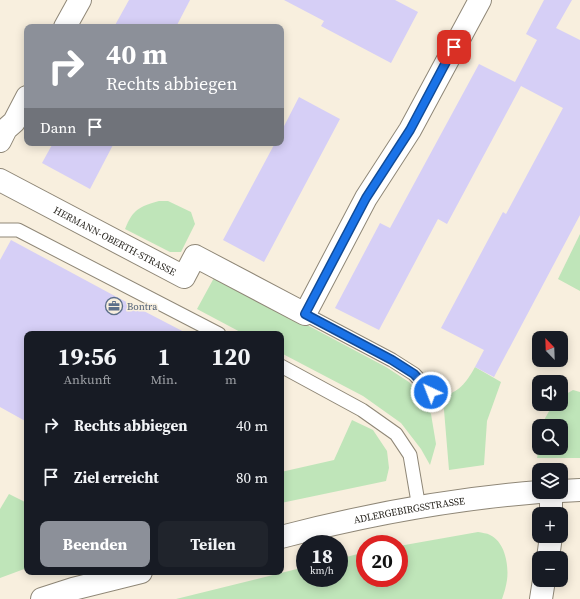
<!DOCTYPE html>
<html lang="de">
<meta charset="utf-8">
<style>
:root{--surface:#171b24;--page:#20242c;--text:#f1f3f6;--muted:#9ea1a6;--accent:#8c9099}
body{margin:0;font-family:"Source Serif 4",serif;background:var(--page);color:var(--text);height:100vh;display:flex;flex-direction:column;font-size:15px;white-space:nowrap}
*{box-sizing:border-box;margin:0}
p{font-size:13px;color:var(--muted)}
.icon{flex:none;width:22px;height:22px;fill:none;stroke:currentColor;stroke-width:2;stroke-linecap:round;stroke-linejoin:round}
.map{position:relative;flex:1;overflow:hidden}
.details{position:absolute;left:24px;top:331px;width:260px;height:244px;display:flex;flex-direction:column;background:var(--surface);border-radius:8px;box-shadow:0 2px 10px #0003}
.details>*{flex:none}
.guide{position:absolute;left:24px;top:24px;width:260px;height:122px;border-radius:8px;box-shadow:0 2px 10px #0003;background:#8c9099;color:#fff;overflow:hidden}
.needle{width:26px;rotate:337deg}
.tools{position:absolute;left:532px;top:331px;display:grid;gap:8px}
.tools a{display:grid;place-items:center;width:36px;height:36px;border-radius:8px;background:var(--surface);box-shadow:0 2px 10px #0003;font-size:20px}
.speed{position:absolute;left:296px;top:535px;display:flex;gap:8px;font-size:20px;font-weight:700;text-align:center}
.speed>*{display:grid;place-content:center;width:52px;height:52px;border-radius:50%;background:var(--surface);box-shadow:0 2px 10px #0003;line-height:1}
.speed small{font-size:10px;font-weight:400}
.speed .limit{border:6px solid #d22;background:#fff;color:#111}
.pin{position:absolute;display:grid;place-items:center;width:34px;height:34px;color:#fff;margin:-17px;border-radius:8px;box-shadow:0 2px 6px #0006}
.me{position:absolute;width:44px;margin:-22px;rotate:317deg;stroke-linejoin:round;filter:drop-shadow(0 0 3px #0008)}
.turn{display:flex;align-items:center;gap:14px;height:84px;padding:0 16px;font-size:18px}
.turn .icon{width:52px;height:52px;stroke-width:2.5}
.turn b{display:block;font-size:28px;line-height:34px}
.then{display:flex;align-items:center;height:38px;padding:0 16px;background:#0003;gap:8px;font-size:15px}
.eta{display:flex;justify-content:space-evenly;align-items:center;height:68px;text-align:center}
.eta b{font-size:24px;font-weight:700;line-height:28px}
.action{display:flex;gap:8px;margin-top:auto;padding:8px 16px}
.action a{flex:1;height:46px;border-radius:8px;background:var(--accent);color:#fff;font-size:16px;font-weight:700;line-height:46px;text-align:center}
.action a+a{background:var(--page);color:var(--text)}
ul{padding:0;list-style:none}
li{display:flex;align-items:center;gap:12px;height:52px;padding:0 16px}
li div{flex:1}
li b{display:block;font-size:15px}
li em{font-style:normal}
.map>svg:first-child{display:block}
.green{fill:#bfe5b9}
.building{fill:#d6cff6}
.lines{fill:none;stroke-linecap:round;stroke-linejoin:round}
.lane-casing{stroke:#8f8777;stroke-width:15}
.street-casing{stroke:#8f8777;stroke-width:24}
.secondary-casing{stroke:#8f8777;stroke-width:24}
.lane{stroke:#fff;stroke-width:13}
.street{stroke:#fff;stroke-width:22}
.secondary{stroke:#fff;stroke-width:22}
.route-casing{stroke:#114b97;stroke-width:10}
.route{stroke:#1a73e8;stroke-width:7}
.labels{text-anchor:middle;stroke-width:3;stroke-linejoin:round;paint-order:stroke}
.street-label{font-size:10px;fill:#2a2721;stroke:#f8efde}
.service-label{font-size:10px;fill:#4e5e75;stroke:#f8efde;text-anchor:start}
</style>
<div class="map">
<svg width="580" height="599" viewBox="0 0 580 599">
<rect width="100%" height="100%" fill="#f8efde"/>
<g class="green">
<path d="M159,201H168L191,212L195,224L181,252H170L125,229C133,209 139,207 159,201Z"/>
<path d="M580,234V291L558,279Z"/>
<path d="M215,276L386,367L409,382L423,397L431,414L436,444L430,465L421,449L401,423L363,396L281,353V334H244L197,309Z"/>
<path d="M475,367L501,382L487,421L484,465L449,470L444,410L441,398C460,390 465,385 475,367Z"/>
<path d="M573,390L580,392V458H537L539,448H561V426H542L543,422L553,404H561V397Z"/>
<path d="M352,420L373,430L387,451L389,468L386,481L281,503V472L334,460Z"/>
<path d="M9,494L27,503V568L0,578V509Z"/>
<path d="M478,532C482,533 487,533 490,535C505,542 509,565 507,580C506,587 504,593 502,599H176L305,567V578H339V559L365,552V578H399V546Z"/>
</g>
<g class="building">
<path d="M129,0H190L176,27H114Z"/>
<path d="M284,0H395L418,12L391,63L321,26L324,21Z"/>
<path d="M544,0H572L556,28L580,40V215L494,377L475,367L484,350L441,328L503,212L506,214L563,108L521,86L447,224L438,219L379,330L335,308L380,223L390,228L479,64L515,82L537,40L526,34Z"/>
<path d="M299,97L340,119L264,262L223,240L275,143H281V132Z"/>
<path d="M53,143H114L90,189L42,163Z"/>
<path d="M11,240L113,295L188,334H27V422L0,407V260Z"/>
</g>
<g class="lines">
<g class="lane-casing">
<g id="lane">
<path d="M0,230H18L219,334"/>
<path d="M305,314L392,360L414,374L431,392"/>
<path d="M281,366L362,410L396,434L410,455L419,508"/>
</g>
</g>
<g class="street-casing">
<g id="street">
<path d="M65,27L80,0"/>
<path d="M0,141L6,129L14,122L27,97"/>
<path id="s1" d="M0,180L184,277L195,256L305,314L366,198L410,130L480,0"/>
<path d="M551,492V514"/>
<path d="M548,558L551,536"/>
<path d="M541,599L544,580"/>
</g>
</g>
<g class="secondary-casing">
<g id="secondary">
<path d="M561,491L580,490"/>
<path id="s2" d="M281,537C365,515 452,499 539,492"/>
<path d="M42,599L73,589L141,572"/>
</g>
</g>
<use href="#lane" class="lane"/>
<use href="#street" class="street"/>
<use href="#secondary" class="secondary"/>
</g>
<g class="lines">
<g class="route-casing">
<path id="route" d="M431,392L414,374L392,360L305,314L366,198L410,130L454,47"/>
</g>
<use href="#route" class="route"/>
</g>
<defs>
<g id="office-ring" transform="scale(0.9)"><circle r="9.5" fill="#f8efde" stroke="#5c6f8a" stroke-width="1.5"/><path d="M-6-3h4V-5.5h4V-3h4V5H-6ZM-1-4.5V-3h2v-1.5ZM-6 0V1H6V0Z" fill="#5c6f8a"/></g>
</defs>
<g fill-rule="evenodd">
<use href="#office-ring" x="114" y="306"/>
</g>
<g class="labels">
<g class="street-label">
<text dy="4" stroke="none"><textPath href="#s1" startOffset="130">HERMANN-OBERTH-STRASSE</textPath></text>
<text dy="4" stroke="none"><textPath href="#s2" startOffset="131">ADLERGEBIRGSSTRASSE</textPath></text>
</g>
<g class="service-label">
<text x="127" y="310">Bontra</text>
</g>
</g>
</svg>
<div class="tools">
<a><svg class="needle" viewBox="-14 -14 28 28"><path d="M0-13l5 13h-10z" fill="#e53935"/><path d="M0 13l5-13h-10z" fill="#9ea1a6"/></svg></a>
<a><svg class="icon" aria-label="sound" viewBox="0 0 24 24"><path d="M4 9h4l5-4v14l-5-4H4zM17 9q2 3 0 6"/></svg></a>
<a><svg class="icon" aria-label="search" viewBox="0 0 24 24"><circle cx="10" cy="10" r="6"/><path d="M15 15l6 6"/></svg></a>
<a><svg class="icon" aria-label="layers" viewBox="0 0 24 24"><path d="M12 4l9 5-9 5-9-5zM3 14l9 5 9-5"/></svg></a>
<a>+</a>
<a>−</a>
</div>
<div class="speed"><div>18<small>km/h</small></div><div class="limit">20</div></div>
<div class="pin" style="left:454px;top:47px;background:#d93025"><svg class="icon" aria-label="arrive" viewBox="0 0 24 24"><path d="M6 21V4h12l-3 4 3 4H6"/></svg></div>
<svg class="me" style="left:431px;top:392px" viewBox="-20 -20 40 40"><circle r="17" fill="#1a73e8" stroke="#fff" stroke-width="3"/><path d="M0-11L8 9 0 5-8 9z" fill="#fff"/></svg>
<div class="guide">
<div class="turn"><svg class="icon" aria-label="right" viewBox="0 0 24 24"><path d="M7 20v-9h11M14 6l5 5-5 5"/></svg><div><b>40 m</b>Rechts abbiegen</div></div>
<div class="then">Dann<svg class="icon" aria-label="arrive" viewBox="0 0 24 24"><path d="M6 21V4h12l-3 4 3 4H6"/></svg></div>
</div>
<section class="details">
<div class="eta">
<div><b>19:56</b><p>Ankunft</p></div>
<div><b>1</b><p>Min.</p></div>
<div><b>120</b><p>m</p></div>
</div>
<ul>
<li><svg class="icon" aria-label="right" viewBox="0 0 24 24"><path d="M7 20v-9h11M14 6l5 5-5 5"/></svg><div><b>Rechts abbiegen</b></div><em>40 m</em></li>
<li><svg class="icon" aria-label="arrive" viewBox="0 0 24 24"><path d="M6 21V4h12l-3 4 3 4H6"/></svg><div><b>Ziel erreicht</b></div><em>80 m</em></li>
</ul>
<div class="action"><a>Beenden</a><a>Teilen</a></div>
</section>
</div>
